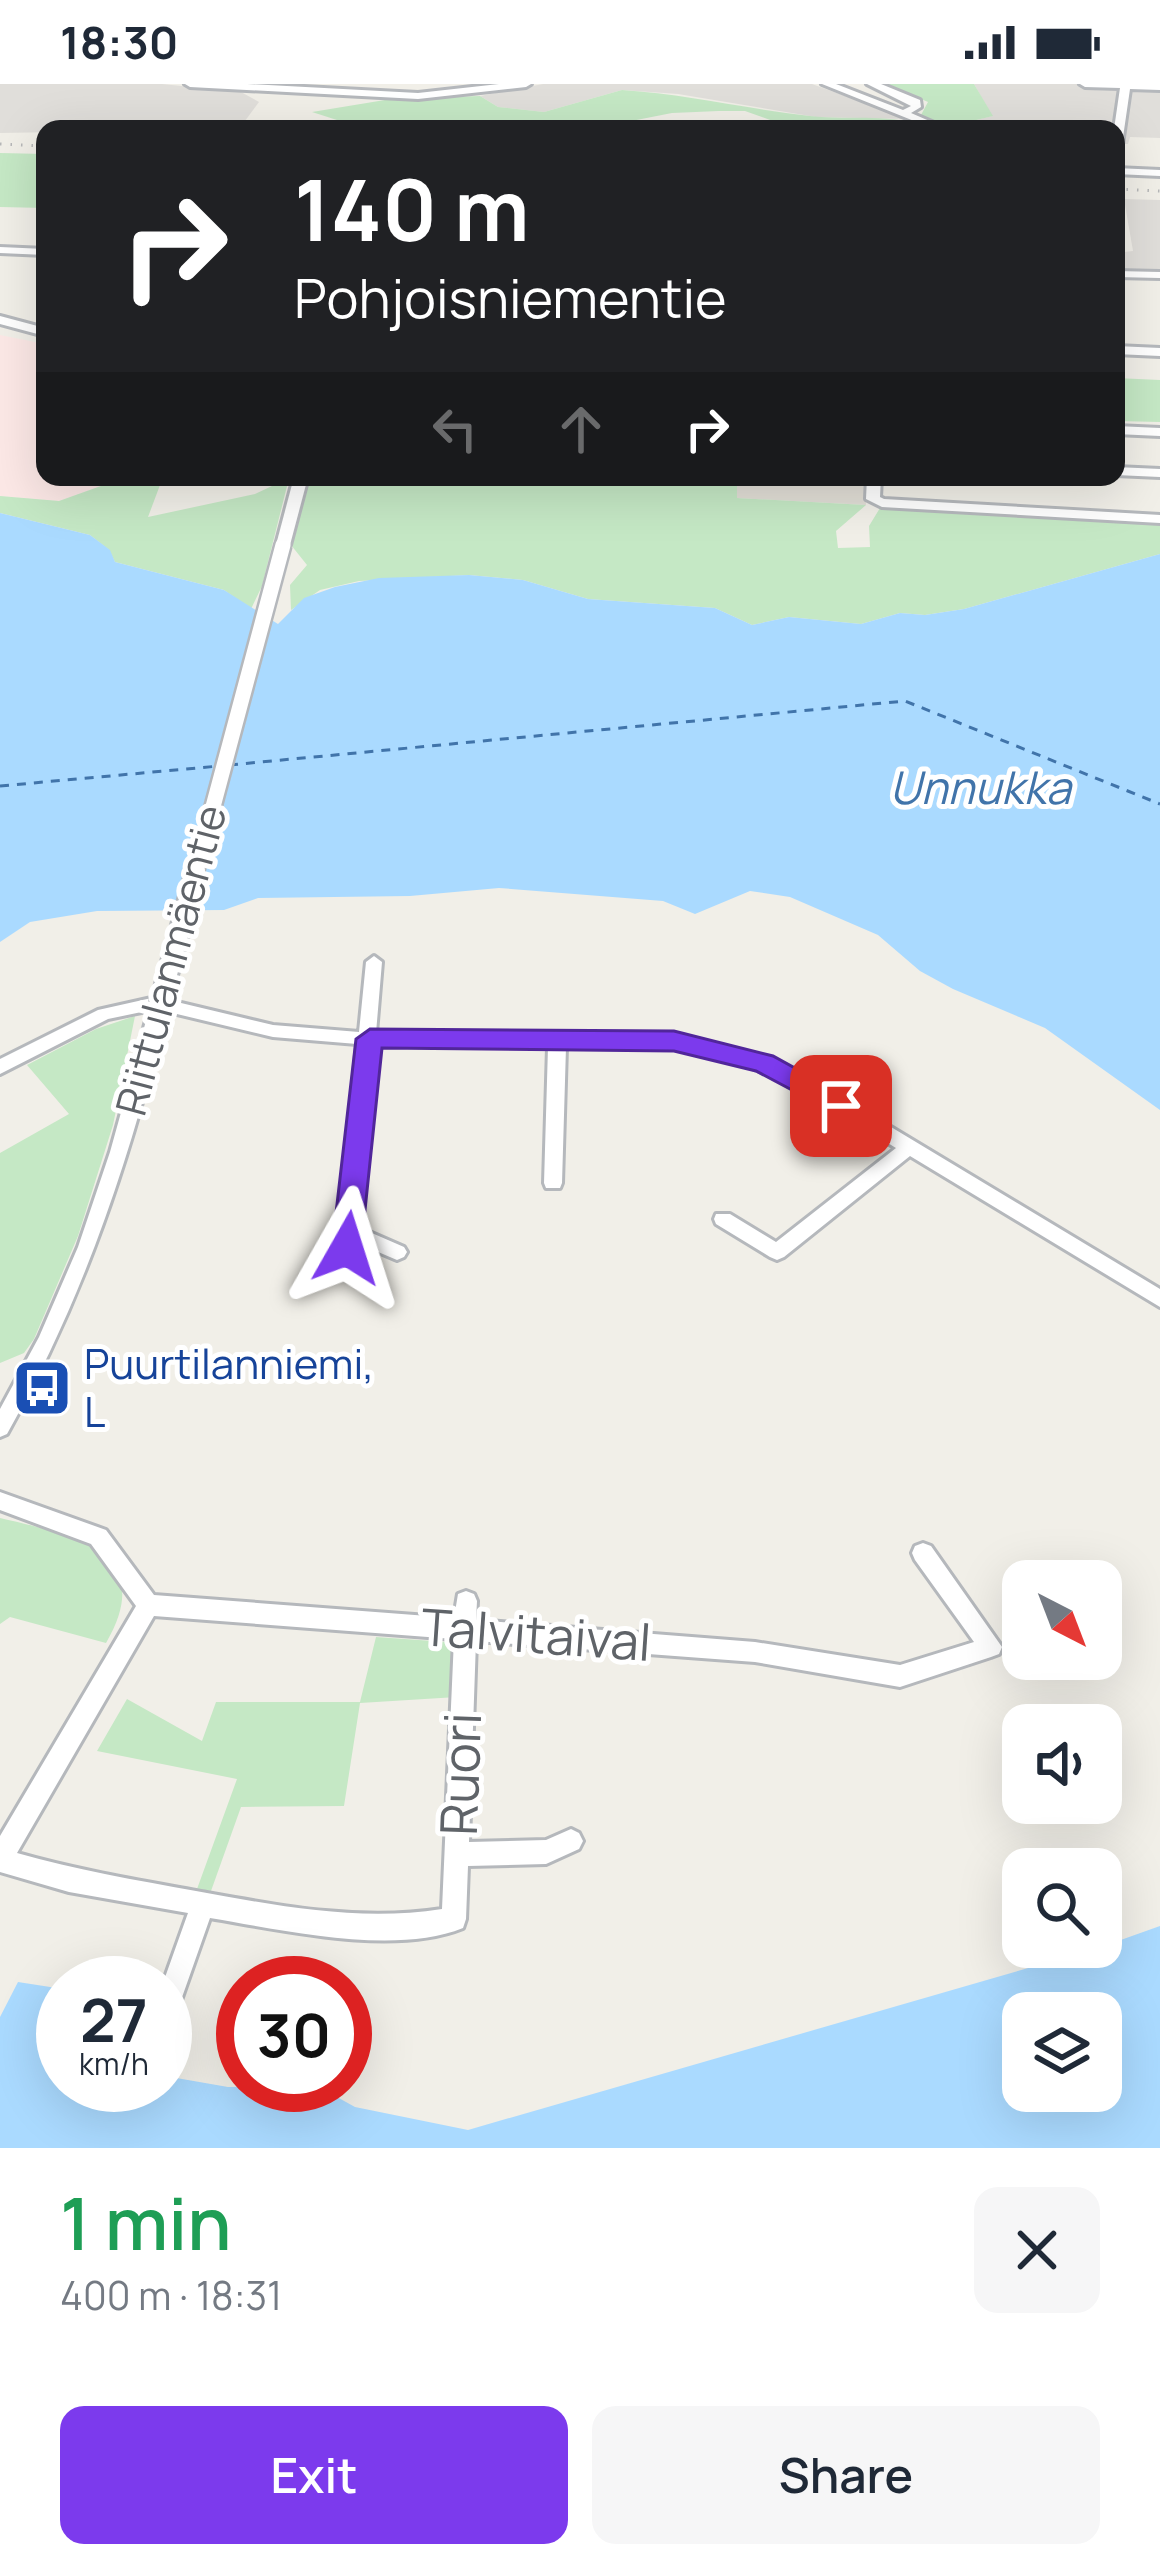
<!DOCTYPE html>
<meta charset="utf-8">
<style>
:root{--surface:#fff;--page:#f6f6f7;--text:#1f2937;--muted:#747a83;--accent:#7c3aed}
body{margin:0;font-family:Manrope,sans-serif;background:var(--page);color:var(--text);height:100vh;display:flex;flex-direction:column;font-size:45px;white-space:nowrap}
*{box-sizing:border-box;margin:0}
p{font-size:39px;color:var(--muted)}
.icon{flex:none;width:66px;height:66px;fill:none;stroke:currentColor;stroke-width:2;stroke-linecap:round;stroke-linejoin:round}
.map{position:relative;height:2064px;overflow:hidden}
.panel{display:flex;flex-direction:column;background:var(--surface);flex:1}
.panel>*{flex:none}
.top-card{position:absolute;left:36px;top:36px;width:1089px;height:366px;border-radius:24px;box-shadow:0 12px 48px #0002;background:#202124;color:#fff;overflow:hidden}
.needle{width:78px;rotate:138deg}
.controls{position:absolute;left:1002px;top:1476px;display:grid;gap:24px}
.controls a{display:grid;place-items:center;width:120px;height:120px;border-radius:24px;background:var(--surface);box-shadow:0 12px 48px #0002;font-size:60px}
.speed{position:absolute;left:36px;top:1872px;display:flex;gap:24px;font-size:60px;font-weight:700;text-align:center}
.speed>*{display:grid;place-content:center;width:156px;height:156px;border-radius:50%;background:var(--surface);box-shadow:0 12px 48px #0002;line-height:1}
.speed small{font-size:30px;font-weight:400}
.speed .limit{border:18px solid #d22;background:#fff;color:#111}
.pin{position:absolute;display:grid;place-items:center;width:102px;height:102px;color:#fff;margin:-51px;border-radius:24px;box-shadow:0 6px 18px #0006}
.me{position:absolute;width:132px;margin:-66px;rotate:6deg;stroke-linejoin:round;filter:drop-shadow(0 0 9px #0008)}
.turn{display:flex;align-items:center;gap:42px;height:252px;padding:0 60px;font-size:54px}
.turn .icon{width:156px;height:156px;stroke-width:2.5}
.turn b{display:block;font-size:84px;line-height:102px}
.lanes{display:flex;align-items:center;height:114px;padding:0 60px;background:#0003;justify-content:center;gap:60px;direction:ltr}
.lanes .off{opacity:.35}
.round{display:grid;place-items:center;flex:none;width:126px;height:126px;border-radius:24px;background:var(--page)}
.overview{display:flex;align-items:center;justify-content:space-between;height:204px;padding:0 60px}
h1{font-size:72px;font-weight:600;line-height:90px;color:#1e9e55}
.cta{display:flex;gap:24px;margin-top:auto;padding:24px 60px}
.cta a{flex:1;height:138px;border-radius:24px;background:var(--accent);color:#fff;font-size:48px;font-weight:600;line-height:138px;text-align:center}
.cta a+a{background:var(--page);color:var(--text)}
.status{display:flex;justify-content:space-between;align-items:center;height:84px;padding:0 60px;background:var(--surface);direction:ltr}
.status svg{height:33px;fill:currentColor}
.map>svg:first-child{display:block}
.industrial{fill:#e0deda}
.education{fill:#e1ded6}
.medical{fill:#fce8e6}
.green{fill:#c5e8c5}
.water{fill:#aadaff;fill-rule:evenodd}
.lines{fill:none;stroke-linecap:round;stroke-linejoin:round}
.ferry{stroke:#4174aa;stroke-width:3;stroke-dasharray:9 8;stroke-linecap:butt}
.minor-casing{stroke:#b5b8bc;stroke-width:6}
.minor{fill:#fff;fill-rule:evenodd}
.rail{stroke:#b6b7b8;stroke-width:3;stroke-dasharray:1.5 9;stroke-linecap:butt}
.minor-bridge-far1-casing{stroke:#b5b8bc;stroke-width:20;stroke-linecap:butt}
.minor-bridge-casing{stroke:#b5b8bc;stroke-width:24;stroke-linecap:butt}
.minor-bridge-far1{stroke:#fff;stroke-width:15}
.minor-bridge{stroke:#fff;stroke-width:18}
.route{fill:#7c3aed;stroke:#51269a;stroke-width:3}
.labels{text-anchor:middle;stroke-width:10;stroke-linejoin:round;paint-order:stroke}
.street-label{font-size:42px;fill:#5f6368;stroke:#fff}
.transit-label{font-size:42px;fill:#164399;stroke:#fff;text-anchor:start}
.water-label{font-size:45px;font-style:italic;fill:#4174aa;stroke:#fff}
.near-street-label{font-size:51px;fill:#5f6368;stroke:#fff}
</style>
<div class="status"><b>18:30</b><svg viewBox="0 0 49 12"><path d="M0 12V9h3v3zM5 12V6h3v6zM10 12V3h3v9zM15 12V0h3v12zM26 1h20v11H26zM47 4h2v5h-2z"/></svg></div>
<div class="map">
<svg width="1160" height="2064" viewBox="0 0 1160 2064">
<rect width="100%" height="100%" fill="#f1efe8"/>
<g class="industrial">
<path d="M0,0H162L241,8L259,18L239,45L0,49Z"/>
<path d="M543,0H812L908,35L816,33L678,10L622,6L544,28L498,23L480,12Z"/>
<path d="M974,0H1160V54L1130,53L1128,60H1116V45L947,43L992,32Z"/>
<path d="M1124,115L1160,116V188L1126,186L1116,179V169L1133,167Z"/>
</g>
<path class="education" d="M737,393H865L866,421L737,414Z"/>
<path class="medical" d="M0,251L45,260V393H126L59,417L0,412Z"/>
<g class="green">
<path d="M888,0H974L993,32L947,43L921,31L928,18Z"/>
<path d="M622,6C685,10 747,25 810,32C852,37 893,28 932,45H777L773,37L745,27H719L672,29L611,41L365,45L312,28L391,15L480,12L498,23L544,28Z"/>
<path d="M0,69L45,70V124L0,123Z"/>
<path d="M1116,294L1160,296V338L1116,337Z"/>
<path d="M126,393H163L148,433L255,410L289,394L262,502L251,525L224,506L115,478L109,466L90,451L0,429V412L59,417Z"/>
<path d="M316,393H737V414L866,421L836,447L838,464L870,463L869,442L880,424L1160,438V470L964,525L925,531L900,529L861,540L789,533L752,541L715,524L588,515L523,496L469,491L359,497L320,506L291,526L290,501L307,481L291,461L309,396Z"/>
<path d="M135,932L113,1041L78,1152L34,1255L24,1269L0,1279V1069L69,1030L27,981L96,945Z"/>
<path d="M0,1434C68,1450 160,1467 106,1559L10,1533L0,1540Z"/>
<path d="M376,1553L447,1558L455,1569L457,1613L360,1619L344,1722L241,1723L211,1807L197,1805L237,1695L97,1667L127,1615L202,1657L216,1618H360Z"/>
</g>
<g class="water">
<path d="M0,429L90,451L110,466L115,478L224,506L278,540L304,514L335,503L379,494L469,491L523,496L588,515L715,524L752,541L789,533L861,540L900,529L925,531L964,525L1160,470V1026L1045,944L953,905L920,887L878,851L790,813L750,807L695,830L663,817L499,804L410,812L258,814L224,826L97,827L30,838L0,858Z"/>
<path d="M1160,1842V2064H0V1933L18,1898L63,1905V2001H165V1992L228,2003L317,2002L355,2023L468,2046L1101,1863ZM1023,1929H1101V2007H1023Z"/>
</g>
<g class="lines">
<g class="ferry">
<path d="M229,681L905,617L1160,720"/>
<path d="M0,702L219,682"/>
</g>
<g class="minor-casing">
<g id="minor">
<path d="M185,0H247L418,9L499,0H531L526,3L418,15L190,3Z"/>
<path d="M822,0H836L903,26L911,22L867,0H881L920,16L921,23L911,29L948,45H934Z"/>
<path d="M1080,0H1160V6L1130,5L1120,74L1116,75L1114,45L1120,4L1085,3Z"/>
<path d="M1116,84L1160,86V92L1116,90Z"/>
<path d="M0,163L45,165V171L0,169Z"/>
<path d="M1116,187L1160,188V194L1116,193Z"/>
<path d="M0,232L45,244V252L0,240Z"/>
<path d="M1116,262L1160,264V272L1116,270Z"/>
<path d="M1116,342L1160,344V352L1116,350Z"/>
<path d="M1116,383L1160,385V393L1116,391Z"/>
<path d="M294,393H308L290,461L283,465L276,461Z"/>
<path d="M867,393H881L880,413L884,415L1160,431V439L882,423L866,415Z"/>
<path d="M374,872L382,878L376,949L674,951L749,969L813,996L1160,1205V1223L910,1072L784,1173L777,1176L770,1173L716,1140L714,1135L716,1130H730L776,1158L896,1064C827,1022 759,974 677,964C641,959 602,963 566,963L562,1099L560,1104H546L544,1099L548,963L375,961L358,1143L404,1163L407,1168L404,1173L397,1176L357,1159L354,1169L347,1172L340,1169L337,1164L357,960L273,953L156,925L108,935L0,990V975L98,926L156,913L273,941L359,948L366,878Z"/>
<path d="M146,964L155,971C120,1105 75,1230 7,1350L0,1353V1325L39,1253L78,1163L110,1068L137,971Z"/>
<path d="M0,1408L106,1446L154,1511L454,1534L458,1510L466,1507L474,1510L477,1517L476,1536L755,1558L900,1581L974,1558L915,1476L912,1469L915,1462L923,1459L931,1462L1002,1563L999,1570L991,1573L900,1603L755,1578L476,1557L469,1758L546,1756L571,1745L579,1749L583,1757L579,1765L546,1780L468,1782L466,1835L463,1844C394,1872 282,1846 210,1834L174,1936L165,1939V1899H163L188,1829L69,1808L0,1788V1752L136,1522L91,1460L0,1426ZM154,1532L454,1555L442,1825C359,1838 279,1822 196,1807C136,1796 76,1786 17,1769Z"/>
</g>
</g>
<use href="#minor" class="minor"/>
<g class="rail">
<path d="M0,60L45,62"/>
<path d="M1116,105L1160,107"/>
</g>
<g class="minor-bridge-far1-casing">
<path id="minor-bridge-far1" d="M195,790L283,461"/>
</g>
<g class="minor-bridge-casing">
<path id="minor-bridge" d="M146,971L196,787"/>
</g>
<use href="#minor-bridge-far1" class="minor-bridge-far1"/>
<use href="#minor-bridge" class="minor-bridge"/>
</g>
<path class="route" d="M370,945L674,947L773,972L851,1015L854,1022L841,1032L756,987L674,967L382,964L361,1164L357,1173H337L332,1164L356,955Z"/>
<defs>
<g id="bus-square" transform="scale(3)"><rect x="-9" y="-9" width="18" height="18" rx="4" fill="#1a4fb4" stroke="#fff"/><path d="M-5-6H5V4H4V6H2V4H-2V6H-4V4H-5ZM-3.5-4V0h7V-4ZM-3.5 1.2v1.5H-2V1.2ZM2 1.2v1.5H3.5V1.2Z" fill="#fff"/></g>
</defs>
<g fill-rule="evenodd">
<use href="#bus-square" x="42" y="1304"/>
</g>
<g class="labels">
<g class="street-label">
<text transform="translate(171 876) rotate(-75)" y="15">Riittulanmäentie</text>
</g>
<g class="transit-label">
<text x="84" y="1295">Puurtilanniemi,<tspan x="84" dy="48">L</tspan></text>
</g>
<g class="water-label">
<text x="980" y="720">Unnukka</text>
</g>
<g class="near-street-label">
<text transform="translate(536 1551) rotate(4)" y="18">Talvitaival</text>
<text transform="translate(461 1690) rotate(-88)" y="18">Ruori</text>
</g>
</g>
</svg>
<div class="controls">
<a><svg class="needle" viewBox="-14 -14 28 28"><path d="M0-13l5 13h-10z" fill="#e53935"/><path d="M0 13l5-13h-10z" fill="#747a83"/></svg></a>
<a><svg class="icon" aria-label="sound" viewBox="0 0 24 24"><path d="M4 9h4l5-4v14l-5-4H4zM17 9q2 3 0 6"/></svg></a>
<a><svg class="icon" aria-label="search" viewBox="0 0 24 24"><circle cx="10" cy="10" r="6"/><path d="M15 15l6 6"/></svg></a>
<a><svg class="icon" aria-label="layers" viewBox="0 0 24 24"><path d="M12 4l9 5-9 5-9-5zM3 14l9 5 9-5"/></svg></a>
</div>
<div class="speed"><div>27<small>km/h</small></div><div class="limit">30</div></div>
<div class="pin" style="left:841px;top:1022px;background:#d93025"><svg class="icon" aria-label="arrive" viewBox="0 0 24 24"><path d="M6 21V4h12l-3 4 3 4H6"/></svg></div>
<svg class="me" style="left:347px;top:1164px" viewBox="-20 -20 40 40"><path d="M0-17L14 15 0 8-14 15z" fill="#7c3aed" stroke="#fff" stroke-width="4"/></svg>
<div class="top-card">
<div class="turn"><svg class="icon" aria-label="right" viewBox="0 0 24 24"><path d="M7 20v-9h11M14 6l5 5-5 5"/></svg><div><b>140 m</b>Pohjoisniementie</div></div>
<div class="lanes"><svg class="icon off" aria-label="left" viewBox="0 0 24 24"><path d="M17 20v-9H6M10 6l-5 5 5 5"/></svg><svg class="icon off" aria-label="ahead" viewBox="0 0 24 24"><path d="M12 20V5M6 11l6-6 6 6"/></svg><svg class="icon" aria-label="right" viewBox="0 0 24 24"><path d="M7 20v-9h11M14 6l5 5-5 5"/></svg></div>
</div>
</div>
<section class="panel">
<div class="overview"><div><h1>1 min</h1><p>400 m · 18:31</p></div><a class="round"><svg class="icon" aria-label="close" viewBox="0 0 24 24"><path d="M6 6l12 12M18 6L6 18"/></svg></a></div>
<div class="cta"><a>Exit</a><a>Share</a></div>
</section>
